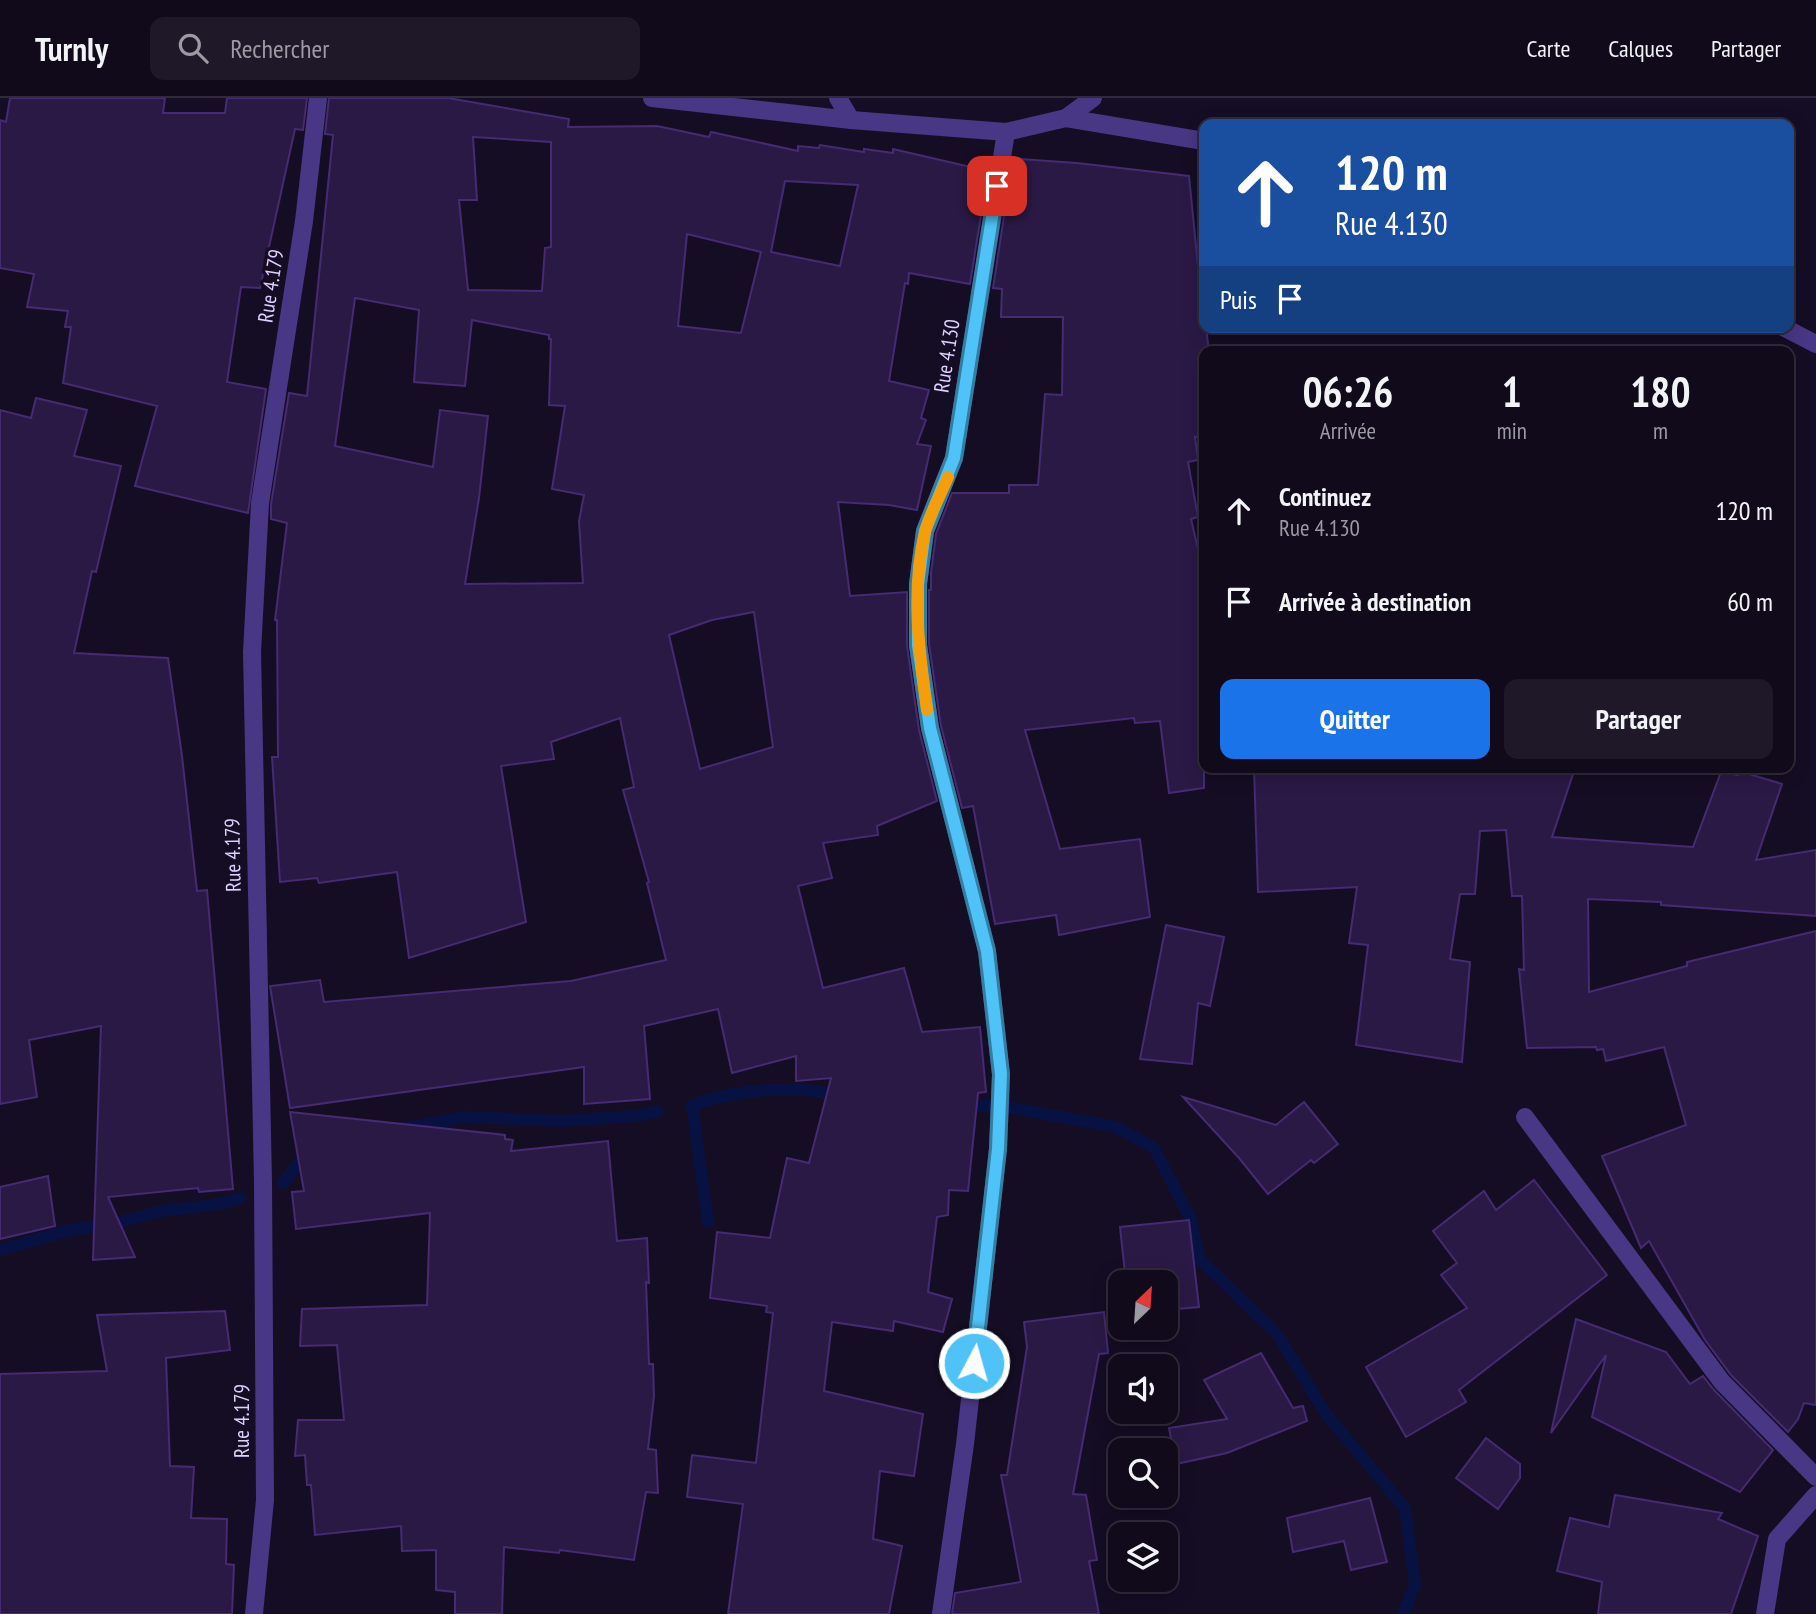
<!DOCTYPE html>
<html lang="fr">
<meta charset="utf-8">
<style>
:root{--surface:#100a1b;--page:#1e1828;--text:#f1f3f6;--muted:#9c9aa3;--line:#302b3a;--accent:#1a73e8}
body{margin:0;font-family:"PT Sans Narrow",sans-serif;background:var(--page);color:var(--text);height:100vh;display:flex;flex-direction:column;font-size:26px;white-space:nowrap}
*{box-sizing:border-box;margin:0}
p{font-size:23px;color:var(--muted)}
.icon{flex:none;width:38px;height:38px;fill:none;stroke:currentColor;stroke-width:2;stroke-linecap:round;stroke-linejoin:round}
.map{position:relative;flex:1;overflow:hidden}
.sheet{position:absolute;left:1199px;top:248px;width:595px;height:427px;display:flex;flex-direction:column;background:var(--surface);border-radius:14px;box-shadow:0 4px 18px #0003,0 0 0 2px var(--line)}
.sheet>*{flex:none}
.top-card{position:absolute;left:1199px;top:21px;width:595px;height:214px;border-radius:14px;box-shadow:0 4px 18px #0003,0 0 0 2px var(--line);background:#1a4fa0;color:#fff;overflow:hidden}
.needle{width:46px;rotate:25deg}
.controls{position:absolute;left:1108px;top:1172px;display:grid;gap:14px}
.controls a{display:grid;place-items:center;width:70px;height:70px;border-radius:14px;background:var(--surface);box-shadow:0 4px 18px #0003,0 0 0 2px var(--line);font-size:35px}
.pin{position:absolute;display:grid;place-items:center;width:60px;height:60px;color:#fff;margin:-30px;border-radius:14px;box-shadow:0 4px 10px #0006}
.me{position:absolute;width:77px;margin:-38px;rotate:6deg;stroke-linejoin:round;filter:drop-shadow(0 0 5px #0008)}
.turn{display:flex;align-items:center;gap:24px;height:147px;padding:0 21px;font-size:32px}
.turn .icon{width:91px;height:91px;stroke-width:2.5}
.turn b{display:block;font-size:49px;line-height:60px}
.then{display:flex;align-items:center;height:66px;padding:0 21px;background:#0003;gap:14px;font-size:26px}
.eta{display:flex;justify-content:space-evenly;align-items:center;height:119px;text-align:center}
.eta b{font-size:42px;font-weight:600;line-height:49px}
.cta{display:flex;gap:14px;margin-top:auto;padding:14px 21px}
.cta a{flex:1;height:80px;border-radius:14px;background:var(--accent);color:#fff;font-size:28px;font-weight:600;line-height:80px;text-align:center}
.cta a+a{background:var(--page);color:var(--text)}
ul{padding:0;list-style:none}
li{display:flex;align-items:center;gap:21px;height:91px;padding:0 21px}
li div{flex:1}
li b{display:block;font-size:26px}
li em{font-style:normal}
header{display:flex;align-items:center;gap:42px;box-sizing:border-box;height:98px;padding:0 35px;background:var(--surface);border-bottom:2px solid var(--line)}
header strong{font-size:33px}
nav{display:flex;gap:38px;margin-inline-start:auto;font-size:24px}
.search{width:490px;height:63px;background:var(--page);display:flex;align-items:center;gap:18px;box-sizing:border-box;padding:0 24px;border-radius:14px;color:var(--muted);font-size:26px}
.map>svg:first-child{display:block}
.lines{fill:none;stroke-linecap:round;stroke-linejoin:round}
.stream{stroke:#081242;stroke-width:12}
.building{fill:#2a1945;stroke:#462a72;stroke-width:2;fill-rule:evenodd}
.minor{stroke:#483784;stroke-width:18}
.route-casing{stroke:#337fa1;stroke-width:18}
.route{stroke:#4fc3f7;stroke-width:12}
.slow{stroke:#f59e0b;stroke-width:12}
.labels{text-anchor:middle;stroke-width:7;stroke-linejoin:round;paint-order:stroke}
.street-label{font-size:21px;fill:#ded0ff;stroke:#150d24}
</style>
<header>
<strong>Turnly</strong>
<div class="search"><svg class="icon" aria-label="search" viewBox="0 0 24 24"><circle cx="10" cy="10" r="6"/><path d="M15 15l6 6"/></svg>Rechercher</div>
<nav><a>Carte</a><a>Calques</a><a>Partager</a></nav>
</header>
<div class="map">
<svg width="1816" height="1516" viewBox="0 0 1816 1516">
<rect width="100%" height="100%" fill="#150d24"/>
<g class="lines">
<g class="stream">
<path d="M962,1006L1001,1009"/>
<path d="M1007,1009L1116,1029L1154,1050L1191,1122L1200,1162L1277,1236L1326,1316L1405,1410L1415,1487L1403,1516"/>
<path d="M401,1031L465,1019L563,1023L633,1018L657,1014"/>
<path d="M283,1085L301,1062L309,1056"/>
<path d="M708,1124L692,1007C729,994 765,990 805,992C818,993 831,996 843,997"/>
<path d="M0,1152L70,1132L116,1125L161,1113L220,1106L240,1100"/>
</g>
</g>
<g class="building">
<path d="M10,0H165L163,15H225L227,0H307L303,32L295,31L260,190L241,189L227,284L266,291L248,415L135,388L157,308L63,285L71,229H65L68,213L27,209L34,176L0,170V22L6,24Z"/>
<path d="M329,0H448L569,21L568,29L657,28L709,39L711,34L798,53V48L819,50L820,47L864,54V51L893,55V51L988,73L970,186L909,175L908,186L905,185L889,283L929,292L921,320L926,322L917,346L931,348L917,412L889,407L838,404L850,498L907,494V548L919,632L937,703L877,728L878,737L823,745L832,780L798,788L823,890L904,870L922,934L980,929L986,994L978,995L968,1093L949,1092L948,1117L937,1119L928,1194L952,1201L943,1234L894,1223L893,1233L832,1224L824,1293L923,1316L914,1378L880,1373L873,1441L902,1448L889,1516H728L743,1406L687,1399L692,1357L756,1365L773,1215L766,1214L767,1208L710,1200L717,1134L770,1140L787,1060L809,1065L831,980L796,983V958L732,975L718,911L644,928L650,1001L584,1006V969L290,1010L270,888L320,882L324,904L571,883L666,862L647,785L649,784L623,692L634,689L620,620L551,644L554,661L501,668L526,824L409,860L397,774L319,785L317,780L280,784L272,659H278L277,522H275L287,425L271,421V406L289,295L307,298L333,37L325,36ZM473,39L551,44V149L545,150L542,193L468,192L459,102H477ZM785,83L858,87L840,168L771,154ZM687,136L761,154L741,235L678,228ZM355,200L419,212L414,284L465,288L472,222L549,237V241H551L549,307L565,308L552,391L584,397L579,423L583,485L465,486L479,400L488,318L440,312L433,369L335,348ZM754,514L773,649L700,671L669,537L712,522Z"/>
<path d="M1020,61L1077,65L1189,78L1204,229H1206L1209,254H1204V338L1195,339L1198,362L1188,364L1198,419L1191,421L1204,477V690L1169,695L1160,623L1135,625L1134,620L1025,632L1060,751L1140,741L1150,819L1059,837L1056,817L995,826L973,708L962,710L941,628L929,546V492H931V475L936,436L952,395H1009V387H1038L1045,296L1062,297L1063,219H1001L1002,191L993,190L1010,79L1017,80Z"/>
<path d="M36,300L87,312L74,358L121,368L96,474L92,473L74,555L168,560L182,658L197,793L207,792L233,1091L199,1094L198,1090L108,1099L135,1159L93,1162L101,928L29,942L37,999L0,1006V312L31,320Z"/>
<path d="M1254,670H1575L1552,739L1693,749L1721,674L1738,677L1739,673L1782,686L1756,762L1816,752V818L1661,807V804L1588,801L1589,894L1687,868V864L1816,833V1307L1804,1305L1798,1321L1788,1334L1731,1277L1705,1242L1649,1143L1641,1150L1602,1058L1686,1027L1664,949L1606,963L1603,951L1597,952L1596,949L1527,950L1519,871L1524,872L1522,798H1512L1506,732L1480,733L1475,796H1460L1450,861L1470,864L1462,964L1356,947L1368,847L1349,845L1357,789L1258,794Z"/>
<path d="M1166,827L1224,839L1210,908L1198,905L1192,966L1140,961Z"/>
<path d="M1183,999L1276,1027L1304,1004L1338,1046L1314,1065L1311,1062L1268,1096L1239,1060Z"/>
<path d="M290,1014L505,1037V1041L513,1042L511,1053L608,1043L617,1143L647,1140L649,1185L646,1184L649,1266H653L654,1298L648,1351L656,1352L658,1395L646,1394L634,1462L560,1452L559,1455L504,1449L502,1516H455V1494L436,1492V1452L402,1453L401,1428L315,1437L311,1387H307L305,1357L295,1358L298,1322H344L337,1247L300,1248L302,1211L427,1207L430,1115L296,1131L292,1094L304,1093Z"/>
<path d="M48,1078L55,1128L0,1141V1089Z"/>
<path d="M1534,1082L1607,1177L1459,1292L1466,1304L1406,1339L1366,1269L1467,1210L1441,1177L1457,1165L1433,1133L1484,1093L1496,1112Z"/>
<path d="M1189,1122L1199,1209L1166,1212V1185H1126L1120,1129Z"/>
<path d="M225,1213L230,1252L166,1260L170,1368L194,1369L191,1420L227,1421L226,1466L234,1467L232,1516H0V1276L107,1273L97,1217Z"/>
<path d="M1104,1214L1108,1255L1099,1256L1073,1396L1086,1397L1097,1462L1089,1463L1099,1516H952L955,1495L1021,1484L1001,1377H1007L1027,1249L1024,1224Z"/>
<path d="M1576,1221L1666,1254L1690,1286L1703,1278L1714,1292L1773,1352L1740,1394L1592,1319L1606,1257L1551,1335Z"/>
<path d="M1261,1255L1293,1310L1303,1308L1307,1323L1227,1355L1176,1366L1169,1330L1227,1321L1204,1282Z"/>
<path d="M1486,1340L1520,1366V1380L1498,1411L1456,1380Z"/>
<path d="M1615,1397L1722,1415L1718,1421L1758,1438L1731,1516H1598L1602,1484L1557,1473L1570,1420L1609,1429Z"/>
<path d="M1370,1400L1387,1464L1351,1472L1344,1443L1293,1454L1287,1420Z"/>
</g>
<g class="lines">
<g class="minor">
<path d="M652,0L851,22L1006,34L1066,20L1093,0"/>
<path d="M838,0L851,22"/>
<path d="M1066,20L1204,43"/>
<path d="M1783,229L1816,246"/>
<path d="M1525,1019L1722,1284L1816,1379"/>
<path d="M254,1516L265,1402L263,1084L252,554L260,405L304,123L318,0"/>
<path d="M941,1516L965,1346L998,1051L1001,977L987,853L930,630L918,547V486L925,433L954,360L1006,34"/>
<path d="M1765,1516L1777,1441L1816,1397"/>
</g>
</g>
<g class="lines">
<g class="route-casing">
<path id="route" d="M974,1265L998,1051L1001,976L987,853L930,630L918,547V486L925,433L954,360L997,88"/>
</g>
<use href="#route" class="route"/>
<path class="slow" d="M927,612C919,554 911,492 925,434C930,415 941,396 948,379"/>
</g>
<g class="labels">
<g class="street-label">
<text transform="translate(271 188) rotate(-81)" y="7">Rue 4.179</text>
<text transform="translate(947 258) rotate(-81)" y="7">Rue 4.130</text>
<text transform="translate(233 757) rotate(-91)" y="7">Rue 4.179</text>
<text transform="translate(242 1323) rotate(-90)" y="7">Rue 4.179</text>
</g>
</g>
</svg>
<div class="controls">
<a><svg class="needle" viewBox="-14 -14 28 28"><path d="M0-13l5 13h-10z" fill="#e53935"/><path d="M0 13l5-13h-10z" fill="#9c9aa3"/></svg></a>
<a><svg class="icon" aria-label="sound" viewBox="0 0 24 24"><path d="M4 9h4l5-4v14l-5-4H4zM17 9q2 3 0 6"/></svg></a>
<a><svg class="icon" aria-label="search" viewBox="0 0 24 24"><circle cx="10" cy="10" r="6"/><path d="M15 15l6 6"/></svg></a>
<a><svg class="icon" aria-label="layers" viewBox="0 0 24 24"><path d="M12 4l9 5-9 5-9-5zM3 14l9 5 9-5"/></svg></a>
</div>
<div class="pin" style="left:997px;top:88px;background:#d93025"><svg class="icon" aria-label="arrive" viewBox="0 0 24 24"><path d="M6 21V4h12l-3 4 3 4H6"/></svg></div>
<svg class="me" style="left:974px;top:1265px" viewBox="-20 -20 40 40"><circle r="17" fill="#4fc3f7" stroke="#fff" stroke-width="3"/><path d="M0-11L8 9 0 5-8 9z" fill="#fff"/></svg>
<div class="top-card">
<div class="turn"><svg class="icon" aria-label="ahead" viewBox="0 0 24 24"><path d="M12 20V5M6 11l6-6 6 6"/></svg><div><b>120 m</b>Rue 4.130</div></div>
<div class="then">Puis<svg class="icon" aria-label="arrive" viewBox="0 0 24 24"><path d="M6 21V4h12l-3 4 3 4H6"/></svg></div>
</div>
<section class="sheet">
<div class="eta">
<div><b>06:26</b><p>Arrivée</p></div>
<div><b>1</b><p>min</p></div>
<div><b>180</b><p>m</p></div>
</div>
<ul>
<li><svg class="icon" aria-label="ahead" viewBox="0 0 24 24"><path d="M12 20V5M6 11l6-6 6 6"/></svg><div><b>Continuez</b><p>Rue 4.130</p></div><em>120 m</em></li>
<li><svg class="icon" aria-label="arrive" viewBox="0 0 24 24"><path d="M6 21V4h12l-3 4 3 4H6"/></svg><div><b>Arrivée à destination</b></div><em>60 m</em></li>
</ul>
<div class="cta"><a>Quitter</a><a>Partager</a></div>
</section>
</div>
